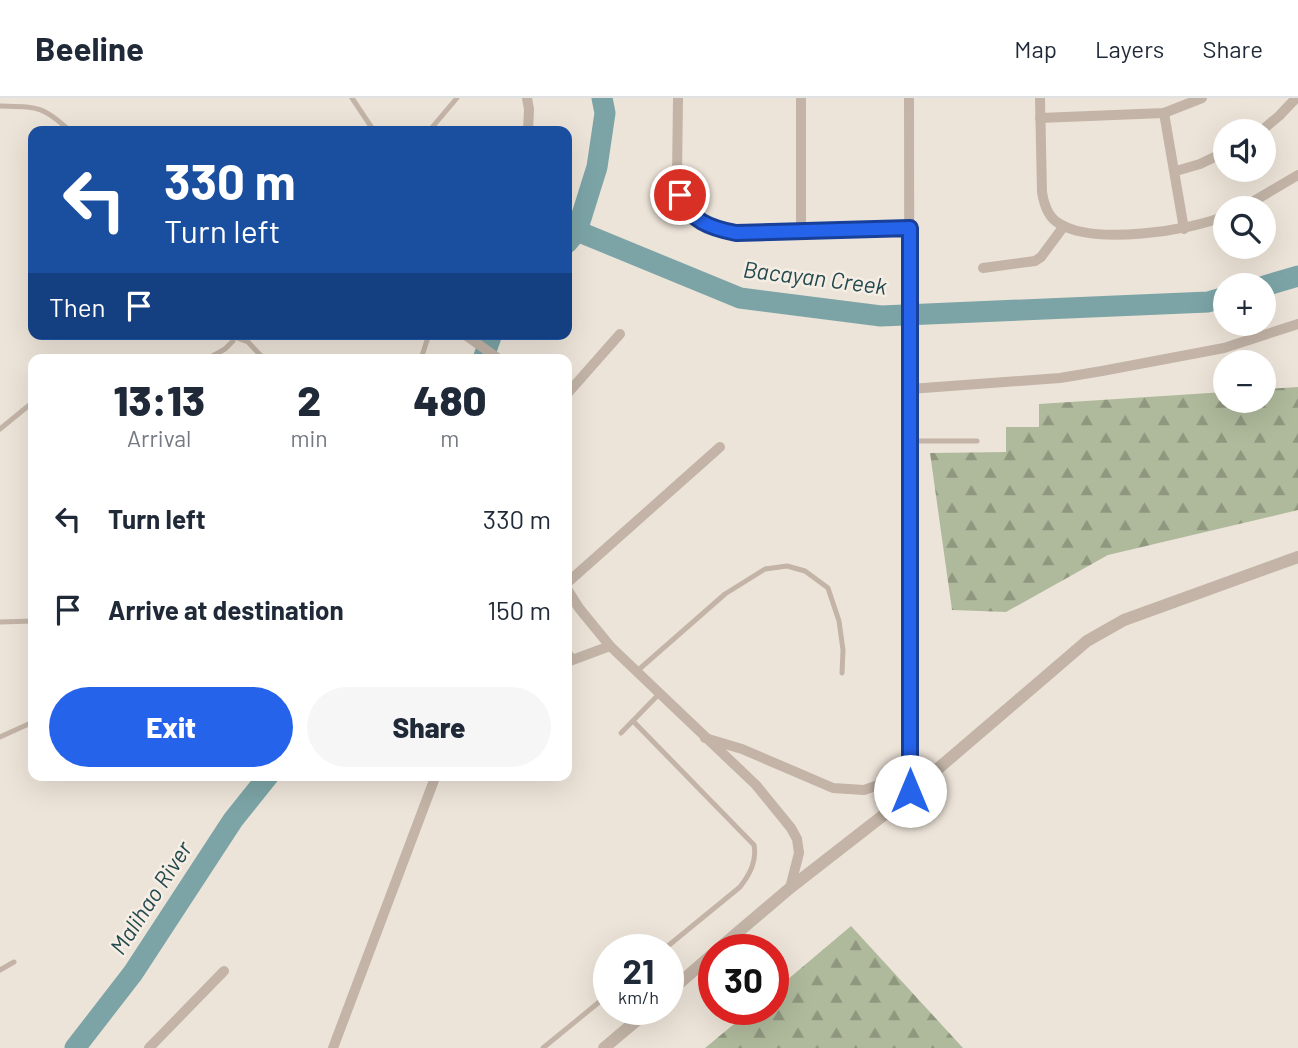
<!DOCTYPE html>
<meta charset="utf-8">
<style>
:root{--surface:#fff;--page:#f6f6f7;--text:#1f2937;--muted:#747a83;--line:#e0e1e3;--accent:#2563eb}
body{margin:0;font-family:Barlow,sans-serif;background:var(--page);color:var(--text);height:100vh;display:flex;flex-direction:column;font-size:26px;white-space:nowrap}
*{box-sizing:border-box;margin:0}
p{font-size:23px;color:var(--muted)}
.icon{flex:none;width:38px;height:38px;fill:none;stroke:currentColor;stroke-width:2;stroke-linecap:round;stroke-linejoin:round}
.map{position:relative;flex:1;overflow:hidden}
.panel{position:absolute;left:28px;top:256px;width:544px;height:427px;display:flex;flex-direction:column;background:var(--surface);border-radius:14px;box-shadow:0 7px 28px #0002}
.panel>*{flex:none}
.top-card{position:absolute;left:28px;top:28px;width:544px;height:214px;border-radius:14px;box-shadow:0 7px 28px #0002;background:#1a4fa0;color:#fff;overflow:hidden}
.tools{position:absolute;left:1213px;top:21px;display:grid;gap:14px}
.tools a{display:grid;place-items:center;width:63px;height:63px;border-radius:50%;background:var(--surface);box-shadow:0 7px 28px #0002;font-size:35px}
.speed{position:absolute;left:593px;top:836px;display:flex;gap:14px;font-size:35px;font-weight:700;text-align:center}
.speed>*{display:grid;place-content:center;width:91px;height:91px;border-radius:50%;background:var(--surface);box-shadow:0 7px 28px #0002;line-height:1}
.speed small{font-size:18px;font-weight:400}
.speed .limit{border:10px solid #d22;background:#fff;color:#111}
.pin{position:absolute;display:grid;place-items:center;width:60px;height:60px;color:#fff;margin:-30px;border:4px solid #fff;border-radius:50%;box-shadow:0 2px 7px #0007}
.me{position:absolute;width:77px;margin:-38px;rotate:0deg;stroke-linejoin:round;filter:drop-shadow(0 0 5px #0008)}
.turn{display:flex;align-items:center;gap:24px;height:147px;padding:0 21px;font-size:32px}
.turn .icon{width:91px;height:91px;stroke-width:2.5}
.turn b{display:block;font-size:49px;line-height:60px}
.then{display:flex;align-items:center;height:66px;padding:0 21px;background:#0003;gap:14px;font-size:26px}
.eta{display:flex;justify-content:space-evenly;align-items:center;height:119px;text-align:center}
.eta b{font-size:42px;font-weight:800;line-height:49px}
.button{display:flex;gap:14px;margin-top:auto;padding:14px 21px}
.button a{flex:1;height:80px;border-radius:42px;background:var(--accent);color:#fff;font-size:28px;font-weight:800;line-height:80px;text-align:center}
.button a+a{background:var(--page);color:var(--text)}
ul{padding:0;list-style:none}
li{display:flex;align-items:center;gap:21px;height:91px;padding:0 21px}
li div{flex:1}
li b{display:block;font-size:26px}
li em{font-style:normal}
header{display:flex;align-items:center;gap:42px;box-sizing:border-box;height:98px;padding:0 35px;background:var(--surface);border-bottom:2px solid var(--line)}
header strong{font-size:33px}
nav{display:flex;gap:38px;margin-inline-start:auto;font-size:24px}
.map>svg:first-child{display:block}
.forest{fill:url(#forest-firs)}
.lines{fill:none;stroke-linecap:round;stroke-linejoin:round}
.river{stroke:#7ca4a6;stroke-width:21}
.service{stroke:#c3b4a7;stroke-width:5}
.minor{stroke:#c3b4a7;stroke-width:10}
.tertiary{stroke:#c3b4a7;stroke-width:12}
.route-casing{stroke:#184099;stroke-width:18}
.route{stroke:#2563eb;stroke-width:12}
.labels{text-anchor:middle;stroke-width:5;stroke-linejoin:round;paint-order:stroke}
.water-label{font-size:23px;font-style:italic;fill:#22494d;stroke:#f6eee5}
</style>
<header>
<strong>Beeline</strong>
<nav><a>Map</a><a>Layers</a><a>Share</a></nav>
</header>
<div class="map">
<svg width="1298" height="950" viewBox="0 0 1298 950">
<defs>
<pattern id="forest-firs" width="22" height="20" patternUnits="userSpaceOnUse" patternTransform="scale(1.75)"><rect width="22" height="20" fill="#afba9c"/><path d="M5 1l3.5 6h-7zM16 11l3.5 6h-7z" fill="#8f977f"/></pattern>
</defs>
<rect width="100%" height="100%" fill="#ede4d9"/>
<g class="forest">
<path d="M1298,289V412L1108,457L1006,514L952,512L930,355L1006,354V329H1039V306L1225,294V303H1264V291Z"/>
<path d="M851,828L963,950H705L751,912H774V893Z"/>
</g>
<g class="lines">
<g class="river">
<path d="M577,133L740,200L881,218L1208,204L1225,199"/>
<path d="M567,145L577,133L597,69L605,15L602,0"/>
<path d="M1264,188L1298,178"/>
<path d="M483,261L492,236"/>
<path d="M75,950L133,875L233,722L269,677"/>
</g>
<g class="service">
<path d="M352,0L374,33"/>
<path d="M0,8C37,9 42,7 70,33"/>
<path d="M429,33L457,0"/>
<path d="M232,238L248,244L264,261"/>
<path d="M207,261L225,251L233,243L232,236"/>
<path d="M421,261L429,236"/>
<path d="M0,331L33,304"/>
<path d="M910,343H977"/>
<path d="M0,524L33,523"/>
<path d="M567,551L575,561"/>
<path d="M636,574L725,496L765,471L787,468L805,473L828,490L839,523L843,552L842,575"/>
<path d="M633,623L754,747C757,763 750,776 740,789L663,852"/>
<path d="M621,635L660,595"/>
<path d="M0,639L33,624"/>
<path d="M0,872L14,864"/>
<path d="M543,950L609,896"/>
</g>
<g class="minor">
<path d="M527,0L529,11L528,33"/>
<path d="M678,0L677,79L684,108L700,124L717,132L750,136L910,130"/>
<path d="M801,0V135"/>
<path d="M909,0L910,693"/>
<path d="M1040,0L1042,94C1044,107 1048,120 1060,126C1095,147 1189,133 1225,118"/>
<path d="M1164,15L1184,131"/>
<path d="M1040,20L1164,15L1202,0"/>
<path d="M1261,33L1279,18L1296,0"/>
<path d="M1176,73L1200,66L1225,54"/>
<path d="M1242,110L1298,77"/>
<path d="M983,170L1035,163L1041,159L1064,128"/>
<path d="M464,236L499,261"/>
<path d="M910,291L1060,280L1102,273L1224,250L1298,226"/>
<path d="M567,296L620,236"/>
<path d="M567,485L720,349"/>
<path d="M567,491L579,510L610,548L756,687L791,730L797,741L799,755L790,790"/>
<path d="M567,564L610,548"/>
<path d="M705,640L742,651L833,690L864,692L910,676"/>
<path d="M149,950L224,873"/>
<path d="M333,950L436,677"/>
</g>
<g class="tertiary">
<path d="M717,852L790,790L885,716L1087,543L1124,522L1298,459"/>
<path d="M668,895L714,855"/>
<path d="M604,950L649,912"/>
</g>
</g>
<g class="lines">
<g class="route-casing">
<path id="route" d="M680,97C690,123 710,130 736,135L910,130V693"/>
</g>
<use href="#route" class="route"/>
</g>
<g class="labels">
<g class="water-label">
<text transform="translate(815 180) rotate(7)" y="8">Bacayan Creek</text>
<text transform="translate(151 800) rotate(-57)" y="8">Malihao River</text>
</g>
</g>
</svg>
<div class="tools">
<a><svg class="icon" aria-label="sound" viewBox="0 0 24 24"><path d="M4 9h4l5-4v14l-5-4H4zM17 9q2 3 0 6"/></svg></a>
<a><svg class="icon" aria-label="search" viewBox="0 0 24 24"><circle cx="10" cy="10" r="6"/><path d="M15 15l6 6"/></svg></a>
<a>+</a>
<a>−</a>
</div>
<div class="speed"><div>21<small>km/h</small></div><div class="limit">30</div></div>
<div class="pin" style="left:680px;top:97px;background:#d93025"><svg class="icon" aria-label="arrive" viewBox="0 0 24 24"><path d="M6 21V4h12l-3 4 3 4H6"/></svg></div>
<svg class="me" style="left:910px;top:693px" viewBox="-20 -20 40 40"><circle r="19" fill="#fff"/><path d="M0-13L10 11 0 6-10 11z" fill="#2563eb"/></svg>
<div class="top-card">
<div class="turn"><svg class="icon" aria-label="left" viewBox="0 0 24 24"><path d="M17 20v-9H6M10 6l-5 5 5 5"/></svg><div><b>330 m</b>Turn left</div></div>
<div class="then">Then<svg class="icon" aria-label="arrive" viewBox="0 0 24 24"><path d="M6 21V4h12l-3 4 3 4H6"/></svg></div>
</div>
<section class="panel">
<div class="eta">
<div><b>13:13</b><p>Arrival</p></div>
<div><b>2</b><p>min</p></div>
<div><b>480</b><p>m</p></div>
</div>
<ul>
<li><svg class="icon" aria-label="left" viewBox="0 0 24 24"><path d="M17 20v-9H6M10 6l-5 5 5 5"/></svg><div><b>Turn left</b></div><em>330 m</em></li>
<li><svg class="icon" aria-label="arrive" viewBox="0 0 24 24"><path d="M6 21V4h12l-3 4 3 4H6"/></svg><div><b>Arrive at destination</b></div><em>150 m</em></li>
</ul>
<div class="button"><a>Exit</a><a>Share</a></div>
</section>
</div>
